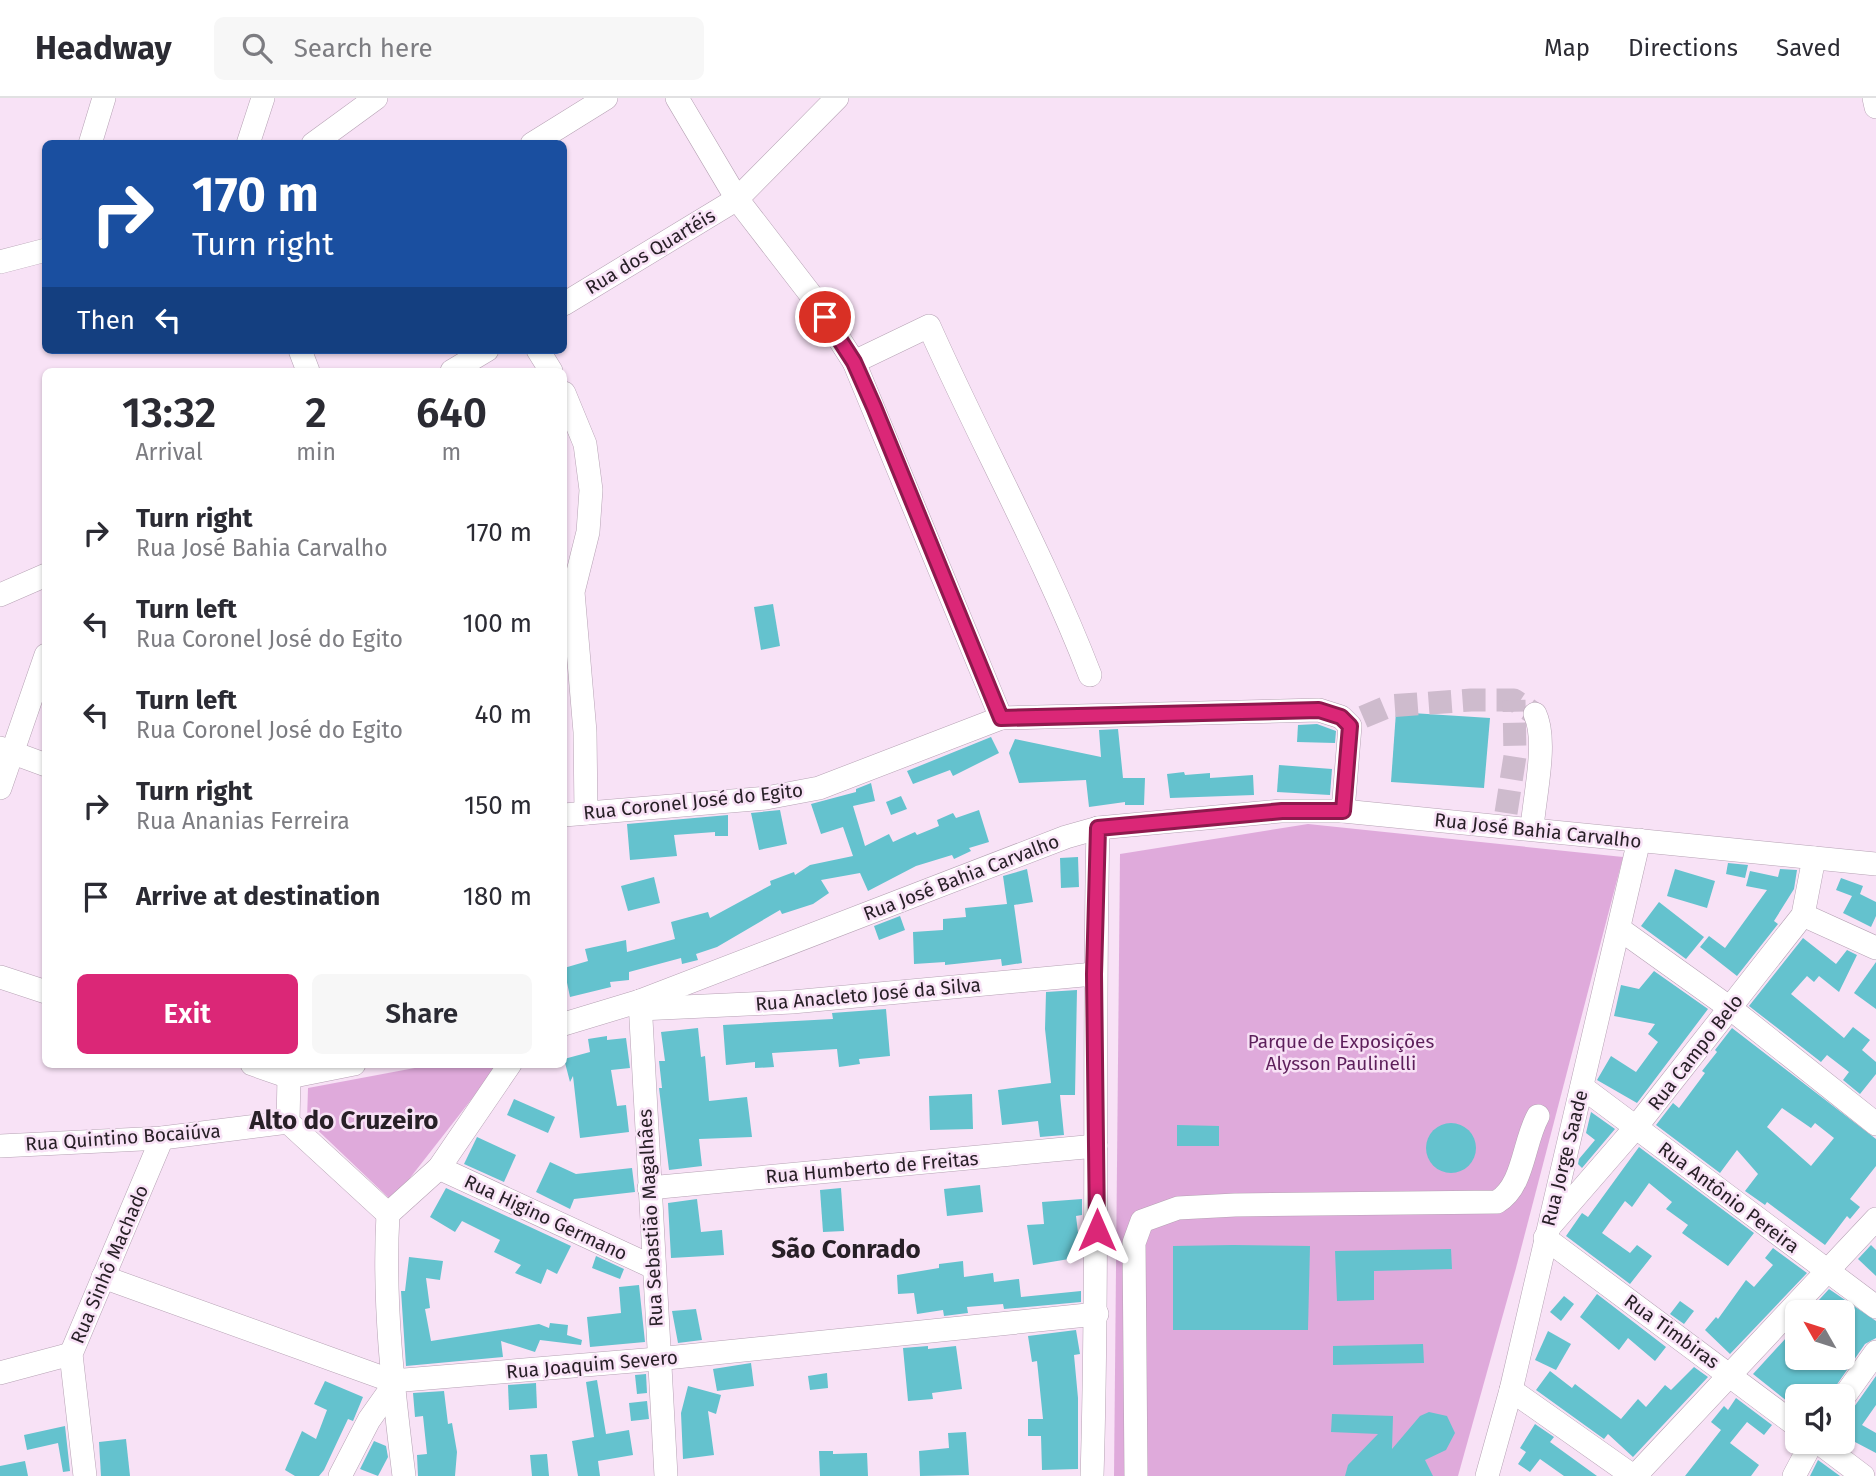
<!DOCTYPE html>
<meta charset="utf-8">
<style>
:root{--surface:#fff;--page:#f7f7f7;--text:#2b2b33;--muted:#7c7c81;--line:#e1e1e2;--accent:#db2777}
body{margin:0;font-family:"Fira Sans",sans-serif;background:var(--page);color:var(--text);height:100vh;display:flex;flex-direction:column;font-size:26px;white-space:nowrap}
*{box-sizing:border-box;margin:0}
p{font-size:23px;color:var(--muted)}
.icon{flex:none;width:38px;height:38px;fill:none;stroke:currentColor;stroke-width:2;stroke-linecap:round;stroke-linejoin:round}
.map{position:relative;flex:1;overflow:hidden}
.drawer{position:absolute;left:42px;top:270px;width:525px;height:700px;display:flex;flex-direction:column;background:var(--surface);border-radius:10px;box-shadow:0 2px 5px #0004}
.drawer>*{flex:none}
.guide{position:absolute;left:42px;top:42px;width:525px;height:214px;border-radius:10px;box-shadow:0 2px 5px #0004;background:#1a4fa0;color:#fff;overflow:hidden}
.needle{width:46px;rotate:309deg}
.buttons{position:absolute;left:1785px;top:1202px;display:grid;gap:14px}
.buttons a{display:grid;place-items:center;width:70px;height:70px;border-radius:10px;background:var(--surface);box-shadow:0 2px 5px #0004;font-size:35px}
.pin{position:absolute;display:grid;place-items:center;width:60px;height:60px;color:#fff;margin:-30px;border:4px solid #fff;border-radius:50%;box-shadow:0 2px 7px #0007}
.me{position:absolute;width:77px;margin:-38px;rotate:0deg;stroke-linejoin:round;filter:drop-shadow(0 0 5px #0008)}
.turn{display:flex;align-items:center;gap:24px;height:147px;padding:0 35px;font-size:32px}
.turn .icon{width:91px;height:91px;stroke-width:2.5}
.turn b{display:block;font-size:49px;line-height:60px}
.then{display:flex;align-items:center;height:66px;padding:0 35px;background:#0003;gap:14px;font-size:26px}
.eta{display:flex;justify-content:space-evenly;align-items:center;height:119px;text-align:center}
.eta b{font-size:42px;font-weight:600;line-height:49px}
.button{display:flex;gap:14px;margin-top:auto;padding:14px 35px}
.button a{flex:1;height:80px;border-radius:10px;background:var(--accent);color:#fff;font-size:28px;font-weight:600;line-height:80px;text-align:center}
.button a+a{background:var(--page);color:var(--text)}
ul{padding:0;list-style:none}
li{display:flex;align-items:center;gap:21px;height:91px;padding:0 35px}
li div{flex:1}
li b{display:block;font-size:26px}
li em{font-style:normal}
header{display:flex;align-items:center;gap:42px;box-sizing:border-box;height:98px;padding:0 35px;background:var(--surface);border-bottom:2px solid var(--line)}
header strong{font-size:33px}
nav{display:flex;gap:38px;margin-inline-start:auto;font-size:24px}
.search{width:490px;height:63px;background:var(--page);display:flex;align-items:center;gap:18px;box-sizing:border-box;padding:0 24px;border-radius:10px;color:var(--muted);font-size:26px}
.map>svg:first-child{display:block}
.green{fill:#dfaadb}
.building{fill:#64c2ce;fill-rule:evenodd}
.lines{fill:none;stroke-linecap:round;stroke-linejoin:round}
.minor-tunnel{stroke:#cebbcd;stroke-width:23;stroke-dasharray:23 11;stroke-linecap:butt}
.minor-casing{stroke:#b6a2b4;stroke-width:24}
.minor{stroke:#fff;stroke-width:23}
.route-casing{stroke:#8e194d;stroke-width:18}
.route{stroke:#db2777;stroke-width:12}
.labels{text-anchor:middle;stroke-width:5;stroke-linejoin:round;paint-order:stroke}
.street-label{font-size:19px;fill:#282027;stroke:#f8e2f6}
.park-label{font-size:19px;fill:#5d1f5b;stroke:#f8e2f6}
.district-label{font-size:26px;font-weight:bold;fill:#282027;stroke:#f8e2f6}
</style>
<header>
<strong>Headway</strong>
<div class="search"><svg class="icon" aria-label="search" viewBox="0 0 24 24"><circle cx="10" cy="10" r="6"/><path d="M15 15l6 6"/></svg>Search here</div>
<nav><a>Map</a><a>Directions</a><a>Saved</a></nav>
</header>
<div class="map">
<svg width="1876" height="1378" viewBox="0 0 1876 1378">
<rect width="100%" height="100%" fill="#f8e2f6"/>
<g class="green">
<path d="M1308,726L1623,759L1516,1170L1458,1378H1114L1120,756Z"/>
<path d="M436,966H499L392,1103L307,1022L308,990Z"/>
</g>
<g class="building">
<path d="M773,506L780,548L761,552L754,509Z"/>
<path d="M1396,614L1490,620L1484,690L1391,684Z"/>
<path d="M1317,626L1336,633L1335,645L1297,644L1298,627Z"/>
<path d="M1118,631L1123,680H1145L1144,707H1125V704L1089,709L1086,682L1019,685L1009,655L1015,641L1101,659L1099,632Z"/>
<path d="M991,639L999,655L953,678L950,672L913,686L907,673Z"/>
<path d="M1279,667L1332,671L1330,697L1277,694Z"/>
<path d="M1184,674L1185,677L1210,675V680L1253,677L1254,697L1170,700L1167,676Z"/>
<path d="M871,685L875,703L853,708L865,748L889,736L893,744L915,734L917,737L939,728L937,722L953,715L956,720L979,712L989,744L969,750L971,753L954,761L952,757L916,768L868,793L860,775L821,782L829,795L813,806L782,816L780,812L717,849L696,856L698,862L682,866L681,860L629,874V882L610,884L611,889L570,899L564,870L588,863L585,851L626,842L627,854L675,841L671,824L708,814L710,820L771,787L770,783L794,774L795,777L810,767L853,758L843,729L821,736L811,706L856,694V691Z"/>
<path d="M901,698L907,711L891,717L886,704Z"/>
<path d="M780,712L787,746L759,752L751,715Z"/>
<path d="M728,717V738H715V734L674,737L677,758L630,762L627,726Z"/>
<path d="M1078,759L1079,789L1061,790L1060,760Z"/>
<path d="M1728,765L1748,767L1745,780L1726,776Z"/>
<path d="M1027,771L1033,804L1014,807L1022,865L1002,868L1001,861L945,867V864L914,866L913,834L943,832V821L966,819L965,810L1007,806L1003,778Z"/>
<path d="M1675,771L1715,783L1707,810L1667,798Z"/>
<path d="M1780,771L1797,772L1794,791L1774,823L1778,826L1737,878L1700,849L1709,838L1725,850L1767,792L1746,788L1750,773L1778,779Z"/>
<path d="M654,779L660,805L628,813L621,788Z"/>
<path d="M1841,780L1863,788L1860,796L1876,804V818L1871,829L1843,815L1852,798L1836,792Z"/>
<path d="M1659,804L1704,839L1686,861L1641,828Z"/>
<path d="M900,818L905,832L879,842L874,828Z"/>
<path d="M1803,840L1836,866L1847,852L1857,857L1839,894L1819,878L1814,884L1807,878L1791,896L1844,940L1853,929L1870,942L1862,952L1876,964V976L1860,996L1843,982L1849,974L1827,957L1821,964L1749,908Z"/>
<path d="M1876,864V911L1854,895Z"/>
<path d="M1654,873L1708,911L1637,1005L1597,982L1611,958L1636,974L1658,944L1648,936L1655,926L1614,918L1621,887L1639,891Z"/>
<path d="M1077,892L1075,997H1060L1064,1037L1040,1039L1038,1023L1002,1027L998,992L1051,985L1045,931L1046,894Z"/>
<path d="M886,911L890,958L859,961L860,966L839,969L837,951L772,955L774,969L755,970V964L726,967L723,927L833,921L832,915Z"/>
<path d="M698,930L701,959L705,958L709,1003L747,999L752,1039L699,1041L702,1068L669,1072L659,990H662L659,963H665L661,934Z"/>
<path d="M1732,930L1876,1041V1068L1850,1101L1860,1109L1850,1121L1847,1118L1825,1147L1767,1104L1765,1107L1745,1093L1758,1076L1737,1052L1720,1075L1656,1027L1673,1005L1679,1010L1705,975L1702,973L1717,954L1715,952ZM1782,1010L1811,1030L1815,1025L1834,1040L1811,1068L1767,1029Z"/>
<path d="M607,938V942L626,940L630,970L611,972L617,1008L626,1007L629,1034L580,1040L573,978L570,984L564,961L590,954L588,941Z"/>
<path d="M972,996L973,1031L930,1032L929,998Z"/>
<path d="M514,1001L555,1019L548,1035L507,1017Z"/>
<path d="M1591,1014L1615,1031L1582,1070L1578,1066L1579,1061L1595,1042L1586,1035Z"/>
<circle cx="1451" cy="1050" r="25"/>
<path d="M1177,1027L1219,1028V1048H1177Z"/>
<path d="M477,1039L516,1057L504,1084L464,1066Z"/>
<path d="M1639,1049L1754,1135L1728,1168L1682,1135L1688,1127L1666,1111L1672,1104L1649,1085L1632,1109L1625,1103L1602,1135L1630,1155L1637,1147L1652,1158L1630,1186L1566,1138L1582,1115L1588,1119Z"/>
<path d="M550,1064L576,1076L632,1070L635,1094L574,1101L570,1111L536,1094Z"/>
<path d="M980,1087L983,1114L947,1118L944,1091Z"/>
<path d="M446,1090L571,1148L557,1176L547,1171L541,1186L515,1175L521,1167L494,1154L500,1142L462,1123L455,1134L430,1119Z"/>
<path d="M841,1090L844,1133L823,1134L820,1092Z"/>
<path d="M697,1101L701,1134L722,1132L724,1157L671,1160L668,1105Z"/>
<path d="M1082,1101V1117L1076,1118L1081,1159L1033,1167L1027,1127L1044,1126L1042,1104Z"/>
<path d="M1233,1147L1310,1148L1308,1232H1173V1148Z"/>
<path d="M1871,1147L1876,1152V1178L1858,1161Z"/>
<path d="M1773,1150L1807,1175L1730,1256L1705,1232L1716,1219L1718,1221L1746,1182L1754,1189L1773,1167L1765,1160Z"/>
<path d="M1451,1151L1452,1171L1374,1173V1202L1337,1203L1335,1153Z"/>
<path d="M596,1158L624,1171L620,1181L592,1170Z"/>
<path d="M409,1159L443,1163L440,1182L426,1180L430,1210L425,1211L431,1243L539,1226L549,1230L550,1225L568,1227L567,1237L582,1242L581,1247L540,1242L535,1254L501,1243L503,1259L406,1268L401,1193H405Z"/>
<path d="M963,1163L964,1179L993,1175L994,1184L1019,1181L1021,1199L1081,1193V1204L1004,1211L1003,1206L967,1209L968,1215L944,1218L943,1212L917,1216L914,1195L898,1196L897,1177L939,1170V1166Z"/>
<path d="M639,1187L645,1244L590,1249L587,1219L621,1215L619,1189Z"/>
<path d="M1829,1191L1876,1223V1240L1865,1246L1829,1298H1797V1311L1753,1276L1797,1228V1260H1843V1214H1808Z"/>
<path d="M1597,1196L1666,1249L1655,1263L1628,1240L1619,1252L1580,1219Z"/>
<path d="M1564,1198L1574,1206L1561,1223L1550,1214Z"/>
<path d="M1680,1203L1694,1213L1684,1226L1670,1216Z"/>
<path d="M696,1211L702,1242L678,1245L672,1213Z"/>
<path d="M1076,1232L1080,1256L1074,1257L1078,1300V1371L1042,1372L1041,1338H1028V1321H1043L1037,1263L1032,1264L1028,1238Z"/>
<path d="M1548,1233L1571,1246L1556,1272L1535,1262Z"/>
<path d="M1423,1246L1424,1265L1333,1267V1248Z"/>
<path d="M928,1248V1251L956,1248L962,1291L932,1295L933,1301L908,1303L903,1250Z"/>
<path d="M751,1265L754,1288L717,1293L713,1271Z"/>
<path d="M1694,1269L1708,1279L1633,1359L1608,1336L1604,1341L1536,1292L1550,1273L1572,1290L1575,1286L1621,1321L1638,1301L1646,1309L1665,1287L1671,1292Z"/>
<path d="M827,1275L828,1290L810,1292L808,1278Z"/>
<path d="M646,1276L647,1295L637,1296L635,1277Z"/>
<path d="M1876,1278V1307L1862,1327L1876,1335V1355L1855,1344L1850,1351L1843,1345V1314L1854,1309Z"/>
<path d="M597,1282L606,1336L629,1332L633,1357L598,1363L600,1378H578L572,1343L594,1339L586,1284Z"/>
<path d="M325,1283L363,1299L353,1323L348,1321L324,1372L319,1378H295L285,1372L302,1333L316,1341L327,1312L314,1306Z"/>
<path d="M536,1285L537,1310L509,1312L508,1287Z"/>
<path d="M688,1288L721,1297L716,1316L708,1313L714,1357L683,1361L681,1315Z"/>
<path d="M444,1293L448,1326L452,1325L457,1354L455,1378H418L417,1357L427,1356L423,1318L415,1319L413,1295Z"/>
<path d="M1736,1300L1772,1327L1764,1337L1747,1324L1730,1345L1759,1367L1751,1378H1685L1721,1332L1711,1324L1724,1308L1728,1312Z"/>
<path d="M647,1303L649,1321L631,1323L629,1305Z"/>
<path d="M1429,1314L1447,1318L1455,1335L1446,1352L1425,1362L1433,1378H1345L1348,1367L1378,1336L1331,1334L1332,1316L1393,1318L1392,1351L1420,1318Z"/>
<path d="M1535,1326L1554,1339L1550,1344L1597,1378H1564L1540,1361L1530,1374L1518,1366L1526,1354L1520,1350Z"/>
<path d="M65,1328L70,1373L63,1374L58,1345L27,1352L24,1337Z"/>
<path d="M966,1334L969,1377L920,1378L919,1353L949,1350L948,1335Z"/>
<path d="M126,1341L130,1378H101L99,1344Z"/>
<path d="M374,1343L386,1348L388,1359L378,1378L360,1371Z"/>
<path d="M819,1353H833V1356L867,1355L868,1378H820Z"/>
<path d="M547,1356L549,1378H532L530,1357Z"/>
<path d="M1818,1362L1840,1378H1810Z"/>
<path d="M25,1363L28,1378H0V1368Z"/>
</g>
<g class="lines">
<g class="minor-tunnel">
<path d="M1363,619L1389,608L1471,602H1514L1535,616"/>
<path d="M1506,715L1515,658L1514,602"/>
</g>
<g class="minor-casing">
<g id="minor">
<path d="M677,0L737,101L811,197L854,264L1001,620"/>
<path d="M1874,0L1876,9"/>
<path d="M90,46L104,0"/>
<path d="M248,46L263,0"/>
<path d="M313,46L376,0"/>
<path d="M532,46L606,0"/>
<path d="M0,164L46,152"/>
<path d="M564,206L737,101L837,0"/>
<path d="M300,252L308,273"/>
<path d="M538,252L551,273"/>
<path d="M854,264L929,228C981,345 1044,458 1090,577"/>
<path d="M452,273L487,252"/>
<path d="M564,295L585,346L591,392L588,434L573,494L585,634L586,715"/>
<path d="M0,497L46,477"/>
<path d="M0,650L46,667"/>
<path d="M0,690L46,557"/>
<path d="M564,717L766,700L819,690L1001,620L1319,612L1341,619L1350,628L1343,713"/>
<path d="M1532,731C1534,700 1548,643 1535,616"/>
<path d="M1803,817L1876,850"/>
<path d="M1621,832L1730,910L1876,1026"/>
<path d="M0,879L46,894"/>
<path d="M640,903L666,1378"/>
<path d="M640,911L792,904L1094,876"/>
<path d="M564,926L640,903L1066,739L1098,730L1281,713H1343L1876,766"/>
<path d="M252,966L289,979"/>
<path d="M289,979L288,1024L388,1116"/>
<path d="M289,979L354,966"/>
<path d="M1582,989L1876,1209"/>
<path d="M0,1048L162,1040L288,1024"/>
<path d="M439,1070L653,1169"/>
<path d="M649,1090L1096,1048"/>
<path d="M388,1116C383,1204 393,1290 404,1378"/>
<path d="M388,1116L439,1070L510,966"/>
<path d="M1550,1128L1636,1029L1803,817L1814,760"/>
<path d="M1545,1140L1797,1328"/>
<path d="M103,1179L392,1283L657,1261L1097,1216"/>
<path d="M0,1275L71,1256"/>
<path d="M1511,1292L1633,1378"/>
<path d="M1843,1300L1876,1254"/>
<path d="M1818,1344L1863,1378"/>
<path d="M85,1378L71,1256L162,1040"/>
<path d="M340,1378L369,1322L393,1288"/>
<path d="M1092,1378C1099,1162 1093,946 1098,730"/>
<path d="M1136,1378L1134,1145L1142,1123L1178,1110L1235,1107L1497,1104C1524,1088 1523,1045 1538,1018"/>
<path d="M1487,1378L1511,1292L1639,742"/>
<path d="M1635,1378L1876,1121"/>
<path d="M1794,1378L1812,1344"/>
</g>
</g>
<use href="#minor" class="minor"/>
</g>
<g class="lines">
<g class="route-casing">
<path id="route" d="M825,219L854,264L874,309L1001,620L1319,612L1341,619L1350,628L1343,713H1282L1098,730L1094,876L1097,1132"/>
</g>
<use href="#route" class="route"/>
</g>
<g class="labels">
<g class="street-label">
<text transform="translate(650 153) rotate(-31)" y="7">Rua dos Quartéis</text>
<text transform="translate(693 703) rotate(-6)" y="7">Rua Coronel José do Egito</text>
<text transform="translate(1538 732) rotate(6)" y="7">Rua José Bahia Carvalho</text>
<text transform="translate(961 779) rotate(-21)" y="7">Rua José Bahia Carvalho</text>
<text transform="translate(868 896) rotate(-5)" y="7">Rua Anacleto José da Silva</text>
<text transform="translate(1695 954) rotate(-52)" y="7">Rua Campo Belo</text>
<text transform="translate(123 1039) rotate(-4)" y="7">Rua Quintino Bocaiúva</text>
<text transform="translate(1564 1060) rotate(-76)" y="7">Rua Jorge Saade</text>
<text transform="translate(872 1069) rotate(-5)" y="7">Rua Humberto de Freitas</text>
<text transform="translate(1729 1099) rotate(37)" y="7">Rua Antônio Pereira</text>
<text transform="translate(546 1119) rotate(25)" y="7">Rua Higino Germano</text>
<text transform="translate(650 1120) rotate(-93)" y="7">Rua Sebastião Magalhâes</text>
<text transform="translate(109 1166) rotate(-67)" y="7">Rua Sinhô Machado</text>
<text transform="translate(1672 1233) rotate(36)" y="7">Rua Timbiras</text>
<text transform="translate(592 1266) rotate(-5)" y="7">Rua Joaquim Severo</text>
</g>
<g class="park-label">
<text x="1341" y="950">Parque de Exposições<tspan x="1341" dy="22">Alysson Paulinelli</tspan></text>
</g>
<g class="district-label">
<text x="344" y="1031">Alto do Cruzeiro</text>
<text x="846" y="1160">São Conrado</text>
</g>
</g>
</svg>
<div class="buttons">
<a><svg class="needle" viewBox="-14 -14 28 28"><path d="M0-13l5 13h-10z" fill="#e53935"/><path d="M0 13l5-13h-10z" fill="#7c7c81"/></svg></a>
<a><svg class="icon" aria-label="sound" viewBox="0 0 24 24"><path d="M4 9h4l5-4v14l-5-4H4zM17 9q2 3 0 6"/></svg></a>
</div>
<div class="pin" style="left:825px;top:219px;background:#d93025"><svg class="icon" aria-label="arrive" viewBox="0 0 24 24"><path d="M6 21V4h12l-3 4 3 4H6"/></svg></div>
<svg class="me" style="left:1097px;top:1132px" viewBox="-20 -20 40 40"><path d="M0-17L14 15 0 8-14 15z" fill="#db2777" stroke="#fff" stroke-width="4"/></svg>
<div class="guide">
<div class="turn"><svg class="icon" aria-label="right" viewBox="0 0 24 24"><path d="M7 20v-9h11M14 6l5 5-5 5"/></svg><div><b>170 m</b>Turn right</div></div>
<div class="then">Then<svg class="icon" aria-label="left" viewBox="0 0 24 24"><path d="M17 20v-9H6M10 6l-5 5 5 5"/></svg></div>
</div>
<section class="drawer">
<div class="eta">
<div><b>13:32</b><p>Arrival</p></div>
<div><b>2</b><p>min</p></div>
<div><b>640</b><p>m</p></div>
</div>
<ul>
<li><svg class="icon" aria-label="right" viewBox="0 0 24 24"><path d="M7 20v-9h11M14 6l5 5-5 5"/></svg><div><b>Turn right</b><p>Rua José Bahia Carvalho</p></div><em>170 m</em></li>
<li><svg class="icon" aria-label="left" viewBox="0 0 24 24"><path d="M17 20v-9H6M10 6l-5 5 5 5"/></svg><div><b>Turn left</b><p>Rua Coronel José do Egito</p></div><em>100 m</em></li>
<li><svg class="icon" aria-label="left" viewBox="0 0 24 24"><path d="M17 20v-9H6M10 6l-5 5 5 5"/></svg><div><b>Turn left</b><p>Rua Coronel José do Egito</p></div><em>40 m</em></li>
<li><svg class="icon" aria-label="right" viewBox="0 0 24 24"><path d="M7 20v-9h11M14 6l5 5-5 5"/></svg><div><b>Turn right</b><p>Rua Ananias Ferreira</p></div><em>150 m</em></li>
<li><svg class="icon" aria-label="arrive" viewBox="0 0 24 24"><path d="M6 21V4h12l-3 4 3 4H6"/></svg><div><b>Arrive at destination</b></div><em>180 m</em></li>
</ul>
<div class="button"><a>Exit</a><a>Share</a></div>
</section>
</div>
